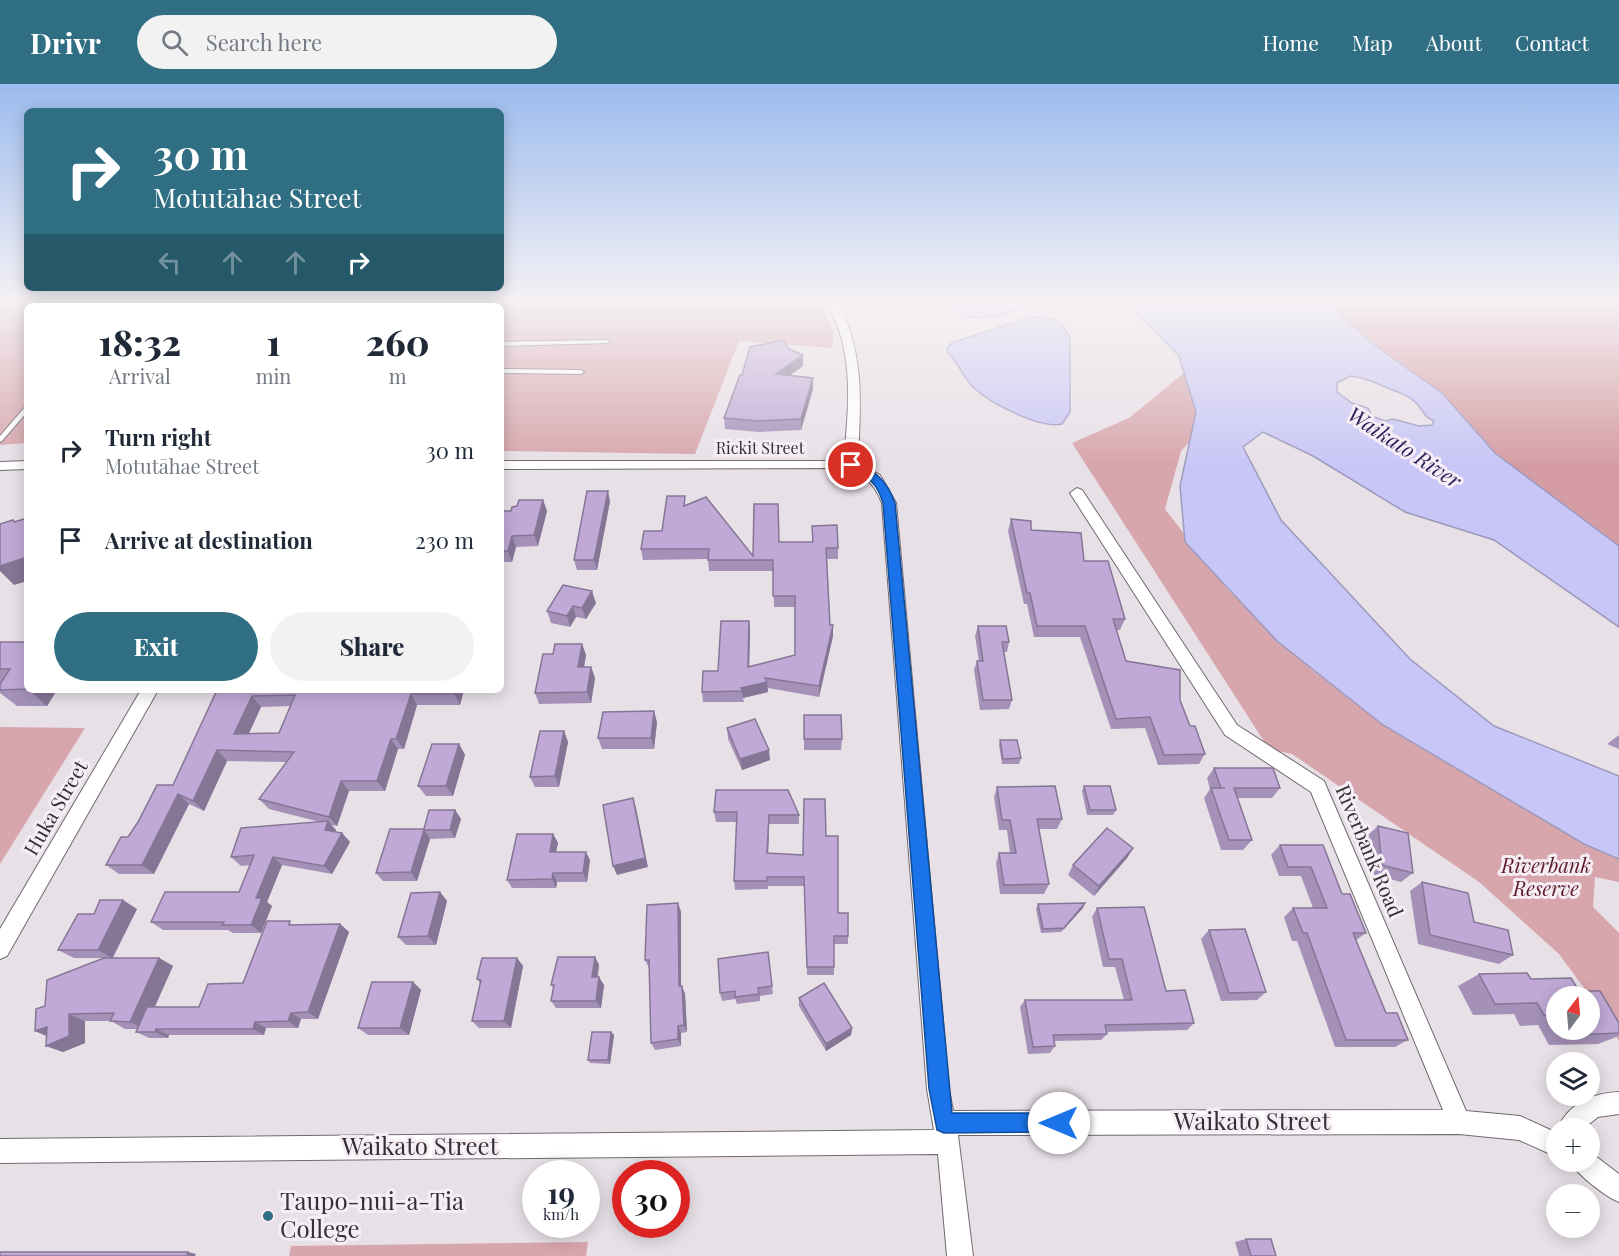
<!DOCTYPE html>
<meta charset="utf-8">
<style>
:root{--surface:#fff;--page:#f2f2f3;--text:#1f2937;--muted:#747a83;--accent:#2f6e83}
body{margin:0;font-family:"Playfair Display",serif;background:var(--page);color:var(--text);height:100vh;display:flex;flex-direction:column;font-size:22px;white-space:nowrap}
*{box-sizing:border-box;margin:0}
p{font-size:20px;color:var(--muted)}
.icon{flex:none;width:33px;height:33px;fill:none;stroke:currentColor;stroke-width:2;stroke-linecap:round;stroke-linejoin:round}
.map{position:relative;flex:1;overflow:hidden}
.drawer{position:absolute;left:24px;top:219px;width:480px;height:390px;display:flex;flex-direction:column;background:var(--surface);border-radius:9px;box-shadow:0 3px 15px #0003}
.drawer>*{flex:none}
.banner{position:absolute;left:24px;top:24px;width:480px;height:183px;border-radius:9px;box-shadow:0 3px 15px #0003;background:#2f6e83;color:#fff;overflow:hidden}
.needle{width:39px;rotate:16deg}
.controls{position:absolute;left:1546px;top:902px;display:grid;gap:12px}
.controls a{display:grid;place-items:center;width:54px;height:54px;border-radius:50%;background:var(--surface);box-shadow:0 3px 15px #0003;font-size:30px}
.speed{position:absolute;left:522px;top:1076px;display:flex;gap:12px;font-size:30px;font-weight:700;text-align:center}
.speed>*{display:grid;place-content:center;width:78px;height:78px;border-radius:50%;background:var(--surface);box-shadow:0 3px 15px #0003;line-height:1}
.speed small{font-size:15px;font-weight:400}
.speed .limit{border:9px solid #d22;background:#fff;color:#111}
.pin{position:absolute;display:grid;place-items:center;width:51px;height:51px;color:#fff;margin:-26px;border:3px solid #fff;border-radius:50%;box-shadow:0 2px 6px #0007}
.me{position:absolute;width:66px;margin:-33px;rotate:270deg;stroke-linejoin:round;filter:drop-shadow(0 0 4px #0008)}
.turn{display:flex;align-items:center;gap:21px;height:126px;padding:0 30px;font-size:27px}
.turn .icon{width:78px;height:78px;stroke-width:2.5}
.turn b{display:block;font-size:42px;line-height:51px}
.lanes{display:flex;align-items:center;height:57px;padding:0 30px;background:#0003;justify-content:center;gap:30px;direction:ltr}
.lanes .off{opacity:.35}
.eta{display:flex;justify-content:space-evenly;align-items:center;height:102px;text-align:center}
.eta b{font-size:36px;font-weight:800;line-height:42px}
.primary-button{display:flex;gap:12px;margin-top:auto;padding:12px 30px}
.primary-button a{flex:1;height:69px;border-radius:36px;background:var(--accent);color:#fff;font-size:24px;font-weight:800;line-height:69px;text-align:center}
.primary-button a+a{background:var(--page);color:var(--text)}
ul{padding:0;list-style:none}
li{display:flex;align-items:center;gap:18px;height:90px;padding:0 30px}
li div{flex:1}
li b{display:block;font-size:22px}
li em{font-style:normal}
header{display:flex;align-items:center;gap:36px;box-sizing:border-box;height:84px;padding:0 30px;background:var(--accent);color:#fff}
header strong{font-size:28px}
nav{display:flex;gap:33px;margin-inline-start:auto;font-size:21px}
.search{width:420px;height:54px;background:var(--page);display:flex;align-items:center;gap:15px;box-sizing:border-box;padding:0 21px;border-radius:33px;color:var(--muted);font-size:22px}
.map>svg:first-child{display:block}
.green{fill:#d7a6ac}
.forest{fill:#d59da3}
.water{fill:#c8c6f6;stroke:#9c99bc;stroke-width:1.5;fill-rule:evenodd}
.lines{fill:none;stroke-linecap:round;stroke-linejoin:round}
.lane-casing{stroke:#716970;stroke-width:2}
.street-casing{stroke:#716970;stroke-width:2}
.lane{fill:#fff;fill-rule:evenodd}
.street{fill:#fff;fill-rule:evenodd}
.wall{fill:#a591b8;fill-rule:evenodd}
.shaded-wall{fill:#867696}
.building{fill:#c0a9d6;stroke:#867696;stroke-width:1.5;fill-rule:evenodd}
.route{fill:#1a73e8;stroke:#114b97;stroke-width:1.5}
.poi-dot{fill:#2f6e83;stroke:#f6edf5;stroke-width:2}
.labels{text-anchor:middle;stroke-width:6;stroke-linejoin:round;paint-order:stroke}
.far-street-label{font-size:16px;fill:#343134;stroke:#f6edf5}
.street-label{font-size:20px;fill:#343134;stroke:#f6edf5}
.park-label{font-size:20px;font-style:italic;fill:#5d1b29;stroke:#f6edf5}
.water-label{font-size:21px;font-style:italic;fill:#2d235c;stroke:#f6edf5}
.near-street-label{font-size:24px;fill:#343134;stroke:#f6edf5}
.near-poi-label{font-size:24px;fill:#343134;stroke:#f6edf5;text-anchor:start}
</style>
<header>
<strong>Drivr</strong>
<div class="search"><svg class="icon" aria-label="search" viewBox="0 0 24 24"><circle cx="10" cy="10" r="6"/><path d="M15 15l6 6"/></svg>Search here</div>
<nav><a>Home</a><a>Map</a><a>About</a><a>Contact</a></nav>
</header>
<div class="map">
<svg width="1619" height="1172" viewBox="0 0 1619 1172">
<rect width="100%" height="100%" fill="#e8e0e7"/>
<g class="green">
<path d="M0,217H820L834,248L832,264L739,257L695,370L501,367V222H27V359L0,361Z"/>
<path d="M1185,288L1202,344L1181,367L1165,425L1228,506L1311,585L1383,641L1584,760L1619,775V798L1595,793L1593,823L1619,849V957L1590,912L1559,870L1479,798L1292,670L1269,665L1072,359L1129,334Z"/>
<path d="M0,643L85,644L0,780Z"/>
<path d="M588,1158L586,1172H289L291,1162Z"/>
</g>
<path class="forest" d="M1327,217H1619V462L1495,369L1442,309L1370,258Z"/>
<g class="water">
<path d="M945,217H1040C1027,225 979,240 964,231C957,228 951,221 945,217Z"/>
<path d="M1125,217H1327L1370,258L1442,309L1495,369L1619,462V543L1494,456L1405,428L1313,372L1263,348L1243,363L1281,436L1410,575L1494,642L1619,692V775L1584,760L1383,641L1277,557L1185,458L1180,402L1196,328L1179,272ZM1350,292C1368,294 1375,299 1390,305C1399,309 1407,310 1415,318C1424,326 1422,332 1434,337L1432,341L1419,342L1393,335L1385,337L1372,332L1368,324L1352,319L1337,308V299Z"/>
<path d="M1030,233H1042L1060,238L1070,253V328L1062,340C1040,345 989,319 973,303C963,293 958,278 948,269L947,264L952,259Z"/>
</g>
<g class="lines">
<g class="lane-casing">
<g id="lane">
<path d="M607,256L609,257V259L501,262V258Z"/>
<path d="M501,285L581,286L584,288L581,290L501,289Z"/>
<path d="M27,322V328L2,357L0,358V352L25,323Z"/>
</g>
</g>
<g class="street-casing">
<g id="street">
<path d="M827,217H838C866,276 860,317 858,380L880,391L896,419L949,1005L953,1027L1443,1026L1311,708L1225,651L1070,409L1077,404L1082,406L1237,641L1324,697L1466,1027L1520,1032L1557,1049V1073L1519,1056L1459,1050L958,1051L973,1172H947L938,1070L0,1079V1055L934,1046L927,1005L882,419C873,395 859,387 834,384L501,385V377H844C847,338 852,299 843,260C840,245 832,231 827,217Z"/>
<path d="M27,377V385L0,386V378Z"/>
<path d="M141,606H158L7,872L0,875V845Z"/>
<path d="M1619,1008V1030L1598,1033L1584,1044H1558C1569,1019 1593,1009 1619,1008Z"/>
<path d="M1590,1068L1619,1090V1118C1606,1113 1575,1089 1570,1077H1590Z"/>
</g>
</g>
<use href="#lane" class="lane"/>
<use href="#street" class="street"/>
</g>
<g class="wall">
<path d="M789,265L803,271V282L789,292L813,305L801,346L759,348L725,345L724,334L742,291Z"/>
<path d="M543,416L547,427L538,462L516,463L512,478H501V427H511L517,422Z"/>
<path d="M610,417L597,486H577L574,476Z"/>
<path d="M686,421L753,472L779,458L838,464V475H827L830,541H833V552L819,613L768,604V608L743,614L744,618H703L702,608L718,587L749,537L750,547L749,582L795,571V523H774L773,487H709L708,475L643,476L641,465L662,447Z"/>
<path d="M1011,435L1031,446L1084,477L1125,535L1120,546H1116L1126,577L1180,616L1190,642L1205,670L1199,680L1158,681L1145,644L1111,645L1080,553H1034L1027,520H1024L1008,447Z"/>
<path d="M563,501L596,519L586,535L576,533L570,543L551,539L547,527Z"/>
<path d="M978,542L1009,558L1007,568H1003L1012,616L1009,625L980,626L974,586L977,577H979L975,552Z"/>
<path d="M0,558H27V606H57L47,622H17L0,609Z"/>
<path d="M582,560L586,571L584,583H591L595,594L591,619L539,620L535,609L553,570Z"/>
<path d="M217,606H464L460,621H417L404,665H398L385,707H349L337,742L331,741L336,746L335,748L342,749L350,758L332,790L282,781L267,818L272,822L261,849H233L228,846H163L151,838L239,808L250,781L241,782L231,773L320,738L269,725L259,715L287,678L227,677L204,727L189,720L154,790H119L106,781L128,753L173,701ZM291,622L279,649H249L261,623Z"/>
<path d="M804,631L842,655L841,666H804Z"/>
<path d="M657,638L654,665H602L598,654Z"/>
<path d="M727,644L770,676L742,686L728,655Z"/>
<path d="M564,647L568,658L559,703H535L530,693Z"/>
<path d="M1619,651V665L1607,660Z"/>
<path d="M1000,656L1021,674L1019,680H1002L999,661Z"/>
<path d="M459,660L465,671L453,712H426L418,702Z"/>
<path d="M1214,684L1280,704L1272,714H1237L1252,756L1243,766H1221L1204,714L1210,705L1207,694Z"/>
<path d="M1084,702L1116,726L1113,731H1087L1082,707Z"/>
<path d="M997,703L1062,735L1057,745H1039L1049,800L1044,810H1000L996,779L999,769H1010L1007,746H999L994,713Z"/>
<path d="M716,706L799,731V740H769L768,769L803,771L826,752L838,829L848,852V860H834V891H807L804,802H768V805L735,806L734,797L737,738H716L714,728Z"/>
<path d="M455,726L461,735L455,754L430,755L417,797H383L376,789L424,745Z"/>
<path d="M1378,742L1413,789L1401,798L1371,790L1367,752Z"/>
<path d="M553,750L558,759L556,768L590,776L587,798H557L556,804H512L507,796Z"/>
<path d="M1280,761H1323L1342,810L1366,849L1356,856L1386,929L1408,956L1395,963H1335L1297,857H1292L1284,833L1293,824H1313L1301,792H1279L1271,771Z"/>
<path d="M1133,764L1127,774L1094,812L1068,791L1073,781Z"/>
<path d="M1422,798L1474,838L1513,871L1499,880L1418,860L1410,807Z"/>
<path d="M440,808L447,817L436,861H406L398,853Z"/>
<path d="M678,819L681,828V902L685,910L687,948L681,949V962L655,966L651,959L649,884L645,876Z"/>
<path d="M1085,819L1083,824L1061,848L1041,849L1036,825L1038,820Z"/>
<path d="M1097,824L1194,939L1187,946L1107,948V950L1101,956L1054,957L1055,962L1050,969L1028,970L1020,923L1025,916H1124L1115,883H1103L1092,833Z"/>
<path d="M137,825L113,874H159L173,882L154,923H199L243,899L295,841L340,840L349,848L318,935H301L298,944H266L264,951H169L168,954H149L136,948L137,945H125L111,937H85V959L63,968L46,962V952L35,947L45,922L102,874H74L58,866L94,830Z"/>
<path d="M1209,846L1266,908L1257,916L1221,917L1201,855Z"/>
<path d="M768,868L773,910L760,912V917L737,920L735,915L722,917L720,909Z"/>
<path d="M595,873L599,881L598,893L604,901L601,924H556L551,917L553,903L551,901Z"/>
<path d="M517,874L523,882L511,944H479L472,937L480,899L477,895Z"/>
<path d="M1479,890L1531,895L1579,907L1619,939V952L1598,960L1549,961L1538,941L1520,942L1514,930L1473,931L1458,902ZM1557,912L1590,945H1557Z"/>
<path d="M413,898L421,906L409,951H368L358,944Z"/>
<path d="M799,914L852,944L851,951L826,967L799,922Z"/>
<path d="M611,948L614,951L610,980L590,979L588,976Z"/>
<path d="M1246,1155L1276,1172H1239L1235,1158Z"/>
</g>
<g class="shaded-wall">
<path d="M803,271V282L776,301V290Z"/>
<path d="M813,294V305L801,346V335Z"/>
<path d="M608,407L610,417L597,486L594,476Z"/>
<path d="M543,416L547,427L538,462L534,451Z"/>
<path d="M512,452L516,463L512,478L508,467Z"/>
<path d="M27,473V497L14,501L0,487V482Z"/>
<path d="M592,507L596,519L586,535L582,524Z"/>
<path d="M573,522L576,533L570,543L567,532Z"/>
<path d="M749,537L750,547L749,593L748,583Z"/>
<path d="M833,541V552L819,613V602Z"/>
<path d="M582,560L586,571L582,594L578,583Z"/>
<path d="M591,583L595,594L591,619L587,608Z"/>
<path d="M767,598L768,608L743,614L741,604Z"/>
<path d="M29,606H57L47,622Z"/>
<path d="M455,606H464L460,621L454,610Z"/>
<path d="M411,610L417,621L404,665L396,655Z"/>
<path d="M252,612L261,623L244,660L234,650Z"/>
<path d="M654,627L657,638L654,665L651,654Z"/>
<path d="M564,647L568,658L559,703L555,692Z"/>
<path d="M391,655L398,665L385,707L377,697Z"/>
<path d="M459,660L465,671L453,712L446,702Z"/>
<path d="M217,666L227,677L204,727L193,717Z"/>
<path d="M769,666L770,676L742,686L740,675Z"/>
<path d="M341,697L349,707L337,742L329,733Z"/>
<path d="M178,710L189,720L154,790L142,781Z"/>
<path d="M633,714L636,724L648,783L617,791L613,782Z"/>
<path d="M455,726L461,735L455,754L450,746Z"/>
<path d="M769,731V740L768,779L767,769Z"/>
<path d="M328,737L336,746L333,755L325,746Z"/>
<path d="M424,746L430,755L417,797L411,788Z"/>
<path d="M342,749L350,758L332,790L324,782Z"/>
<path d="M553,750L558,759L554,776L550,768Z"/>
<path d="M1133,764L1127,774L1094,812L1099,802Z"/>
<path d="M586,768L590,776L587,798L583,789Z"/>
<path d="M273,773L282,781L267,818L272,822L261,849L251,841L256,814Z"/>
<path d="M553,789L557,798L556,804L552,795Z"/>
<path d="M440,808L447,817L436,861L428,852Z"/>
<path d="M123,816L137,825L112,874L98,866Z"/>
<path d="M678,819L681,828V910L679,902Z"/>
<path d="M1085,819L1083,824L1061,848L1064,844Z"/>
<path d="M340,840L349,848L318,935L308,928Z"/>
<path d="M595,873L599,881L596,901L592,893Z"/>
<path d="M159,874L173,882L145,945L130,938Z"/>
<path d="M517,874L523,882L511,944L504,937Z"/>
<path d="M599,893L604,901L601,924L596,917Z"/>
<path d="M413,898L421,906L409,951L400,944Z"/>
<path d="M682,902L685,910L687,948L684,941Z"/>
<path d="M291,929L301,935L298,944L288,937Z"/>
<path d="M69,930L85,937V959L63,968L46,962Z"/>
<path d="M255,938L266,944L264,951L253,945Z"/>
<path d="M678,942L681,949V962L678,955Z"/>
<path d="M47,943L52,954L35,947Z"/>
<path d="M852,944L851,951L826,967V960Z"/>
<path d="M156,945L169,951L168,954L155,948Z"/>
<path d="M611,948L614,951L610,980L608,976Z"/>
<path d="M188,1168L196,1170L195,1172H187Z"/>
</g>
<g class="building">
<path d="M783,256L789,265L803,271L776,290L813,294L801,335L758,337L724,334L740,291H742L750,263Z"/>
<path d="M587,407H608L594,476H574Z"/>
<path d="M667,412H685L684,422L706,413L753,472L754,420H778L779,458H813L812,442L837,441L838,464H826L830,541H833L819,602L765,594L767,598L741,604L743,607L702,608L703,587H718L721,537H749L748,583L795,571V512H773V476H708L709,465H641L644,447H662Z"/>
<path d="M519,416H543L534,451L512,452L508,467H501V427H511L512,423L517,422Z"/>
<path d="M27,434V473L0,482V440L13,436L14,438Z"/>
<path d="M1011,435L1031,437V446L1081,449L1084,477H1108L1125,535H1113L1126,577L1180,586V616L1190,642H1195L1205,670L1164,671L1150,633L1116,635L1085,542H1037L1030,509H1027Z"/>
<path d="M563,501L592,507L582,524L573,522L567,532L547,527Z"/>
<path d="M978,542H1006L1009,558H1002L1012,616H983L977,577H983Z"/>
<path d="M0,558H27V605L0,606V600L10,585H0Z"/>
<path d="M555,560H582L578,583H591L587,608L535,609L543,570H553Z"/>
<path d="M217,606H455L454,610H411L396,655H391L377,697H341L329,733L259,715L294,668L217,666L193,717L178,710L142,781H106L121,753H128L138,738L157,701H173ZM295,611L279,649L234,650L252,612Z"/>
<path d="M654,627L651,654H598L603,628Z"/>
<path d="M804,631H841L842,655H804Z"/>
<path d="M755,635L769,666L740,675L727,644Z"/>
<path d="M540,647H564L555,692L530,693Z"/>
<path d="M1000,656H1017L1021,674L1003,675Z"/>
<path d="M432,660H459L446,702H418Z"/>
<path d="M1214,684H1273L1280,704H1234L1252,756H1229L1211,704H1225H1221Z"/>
<path d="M1055,702L1062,735H1037L1049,800L1004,801L999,769H1016L1010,736H1002L997,703Z"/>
<path d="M1084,702H1110L1116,726H1090Z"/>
<path d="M716,706H788L799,731H769L767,769L803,771L804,715H825L826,752H838V829H848V852H834V883H807L804,793H767V797H734L737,728H714Z"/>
<path d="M633,714L645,774L613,782L603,721Z"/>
<path d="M429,726H455L450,746H424L411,788L376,789L390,745H424Z"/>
<path d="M328,737L325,746L342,749L324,782L273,773L256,814H262L251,841H222L224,838H151L165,808H239L254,771L231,773L241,744Z"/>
<path d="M1378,742L1408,749L1413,789L1382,781Z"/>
<path d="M1107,744L1133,764L1099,802L1073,781Z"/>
<path d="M517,750H553L550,768H586L583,789H553L552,795L507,796Z"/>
<path d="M1280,761H1323L1342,810H1350L1366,849H1353L1386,929H1397L1408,956H1346L1307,849H1303L1293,824H1327L1311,783H1288Z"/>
<path d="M1422,798L1468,809L1474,838L1508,846L1513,871L1430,851Z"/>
<path d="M440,808L428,852L398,853L411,809Z"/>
<path d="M100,816H123L98,866H58L78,830H94Z"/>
<path d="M678,819L679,902H682L684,941L678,942V955L651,959L649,876H645L647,821Z"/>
<path d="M1085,819L1064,844L1043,845L1038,820Z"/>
<path d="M1144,823L1166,907L1185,906L1194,939L1105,941L1107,950L1053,951L1055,962L1033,963L1025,916H1132L1122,875H1109L1097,824Z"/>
<path d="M267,837H290L289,841L340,840L308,928L291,929L288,937L255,938L253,945H156L155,948H136L147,923H199L208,900L243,899Z"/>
<path d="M1245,845L1266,908L1229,909L1209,846Z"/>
<path d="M768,868L772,902L758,904L759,910L735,913V907L720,909L718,875Z"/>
<path d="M558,873H595L592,893H599L596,917H551L554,901H551Z"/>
<path d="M104,874H159L130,938L110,937L114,929L69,930V952L46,962L47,943L35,947L36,925L45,922L47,896Z"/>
<path d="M482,874H517L504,937H472L481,896L477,895Z"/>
<path d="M1527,889L1531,895L1571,894L1579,907H1600L1619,939V949L1574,951L1571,945H1590V912H1557V930L1544,931L1537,919L1495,920L1479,890Z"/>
<path d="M372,898H413L400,944H358Z"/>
<path d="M824,899L852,944L826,960L799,914Z"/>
<path d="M592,948H611L608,976H588Z"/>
<path d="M1246,1155H1271L1276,1172H1251Z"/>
<path d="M0,1168H188L187,1172H0Z"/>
</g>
<linearGradient id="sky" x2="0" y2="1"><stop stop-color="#9bbbee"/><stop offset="0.57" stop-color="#f5f1f4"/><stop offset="1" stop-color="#f5f1f4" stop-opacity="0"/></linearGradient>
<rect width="1619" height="381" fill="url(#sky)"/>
<path class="route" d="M851,378C874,385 887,396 895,419L952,1029H1059L1065,1032L1068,1039L1065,1045L1059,1048L944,1049L937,1046L929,1005L883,419C876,396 868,394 847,384V379Z"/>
<circle class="poi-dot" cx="268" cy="1132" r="6"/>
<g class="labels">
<g class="far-street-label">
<text x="760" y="370">Rickit Street</text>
</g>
<g class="street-label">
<text transform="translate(56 724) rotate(-60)" y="7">Huka Street</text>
<text transform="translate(1369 767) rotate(67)" y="7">Riverbank Road</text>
</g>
<g class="park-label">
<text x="1546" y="789">Riverbank<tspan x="1546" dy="23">Reserve</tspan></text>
</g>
<g class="water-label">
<text transform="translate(1404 364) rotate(33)" y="7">Waikato River</text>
</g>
<g class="near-street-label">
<text x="1252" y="1046">Waikato Street</text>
<text x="420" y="1071">Waikato Street</text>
</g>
<g class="near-poi-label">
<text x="280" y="1126">Taupo-nui-a-Tia<tspan x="280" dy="28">College</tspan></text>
</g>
</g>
</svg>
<div class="controls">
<a><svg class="needle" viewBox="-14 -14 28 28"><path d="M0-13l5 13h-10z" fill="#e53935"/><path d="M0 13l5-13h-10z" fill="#747a83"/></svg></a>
<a><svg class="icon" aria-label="layers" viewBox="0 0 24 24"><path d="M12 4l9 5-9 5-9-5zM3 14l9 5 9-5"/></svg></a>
<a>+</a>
<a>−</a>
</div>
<div class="speed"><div>19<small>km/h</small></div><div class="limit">30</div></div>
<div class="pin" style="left:851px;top:381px;background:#d93025"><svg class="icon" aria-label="arrive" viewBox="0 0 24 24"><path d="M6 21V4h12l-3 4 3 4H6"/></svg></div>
<svg class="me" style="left:1059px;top:1039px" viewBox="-20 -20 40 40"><circle r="19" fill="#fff"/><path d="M0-13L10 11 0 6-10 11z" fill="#1a73e8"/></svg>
<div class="banner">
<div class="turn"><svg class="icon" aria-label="right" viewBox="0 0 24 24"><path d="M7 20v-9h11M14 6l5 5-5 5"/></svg><div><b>30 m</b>Motutāhae Street</div></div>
<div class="lanes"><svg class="icon off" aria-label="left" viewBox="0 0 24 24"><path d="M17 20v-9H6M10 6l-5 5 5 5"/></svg><svg class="icon off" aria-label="ahead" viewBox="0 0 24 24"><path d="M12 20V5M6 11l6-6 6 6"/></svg><svg class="icon off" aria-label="ahead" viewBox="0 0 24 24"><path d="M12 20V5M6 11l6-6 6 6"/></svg><svg class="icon" aria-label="right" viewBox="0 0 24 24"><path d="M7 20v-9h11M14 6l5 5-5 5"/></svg></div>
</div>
<section class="drawer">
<div class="eta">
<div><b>18:32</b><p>Arrival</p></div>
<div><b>1</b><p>min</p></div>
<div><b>260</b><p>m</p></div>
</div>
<ul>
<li><svg class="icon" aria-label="right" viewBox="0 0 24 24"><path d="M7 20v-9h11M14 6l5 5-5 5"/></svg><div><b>Turn right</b><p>Motutāhae Street</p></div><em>30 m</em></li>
<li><svg class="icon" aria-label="arrive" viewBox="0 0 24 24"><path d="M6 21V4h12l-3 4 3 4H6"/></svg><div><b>Arrive at destination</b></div><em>230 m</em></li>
</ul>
<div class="primary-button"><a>Exit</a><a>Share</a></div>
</section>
</div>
